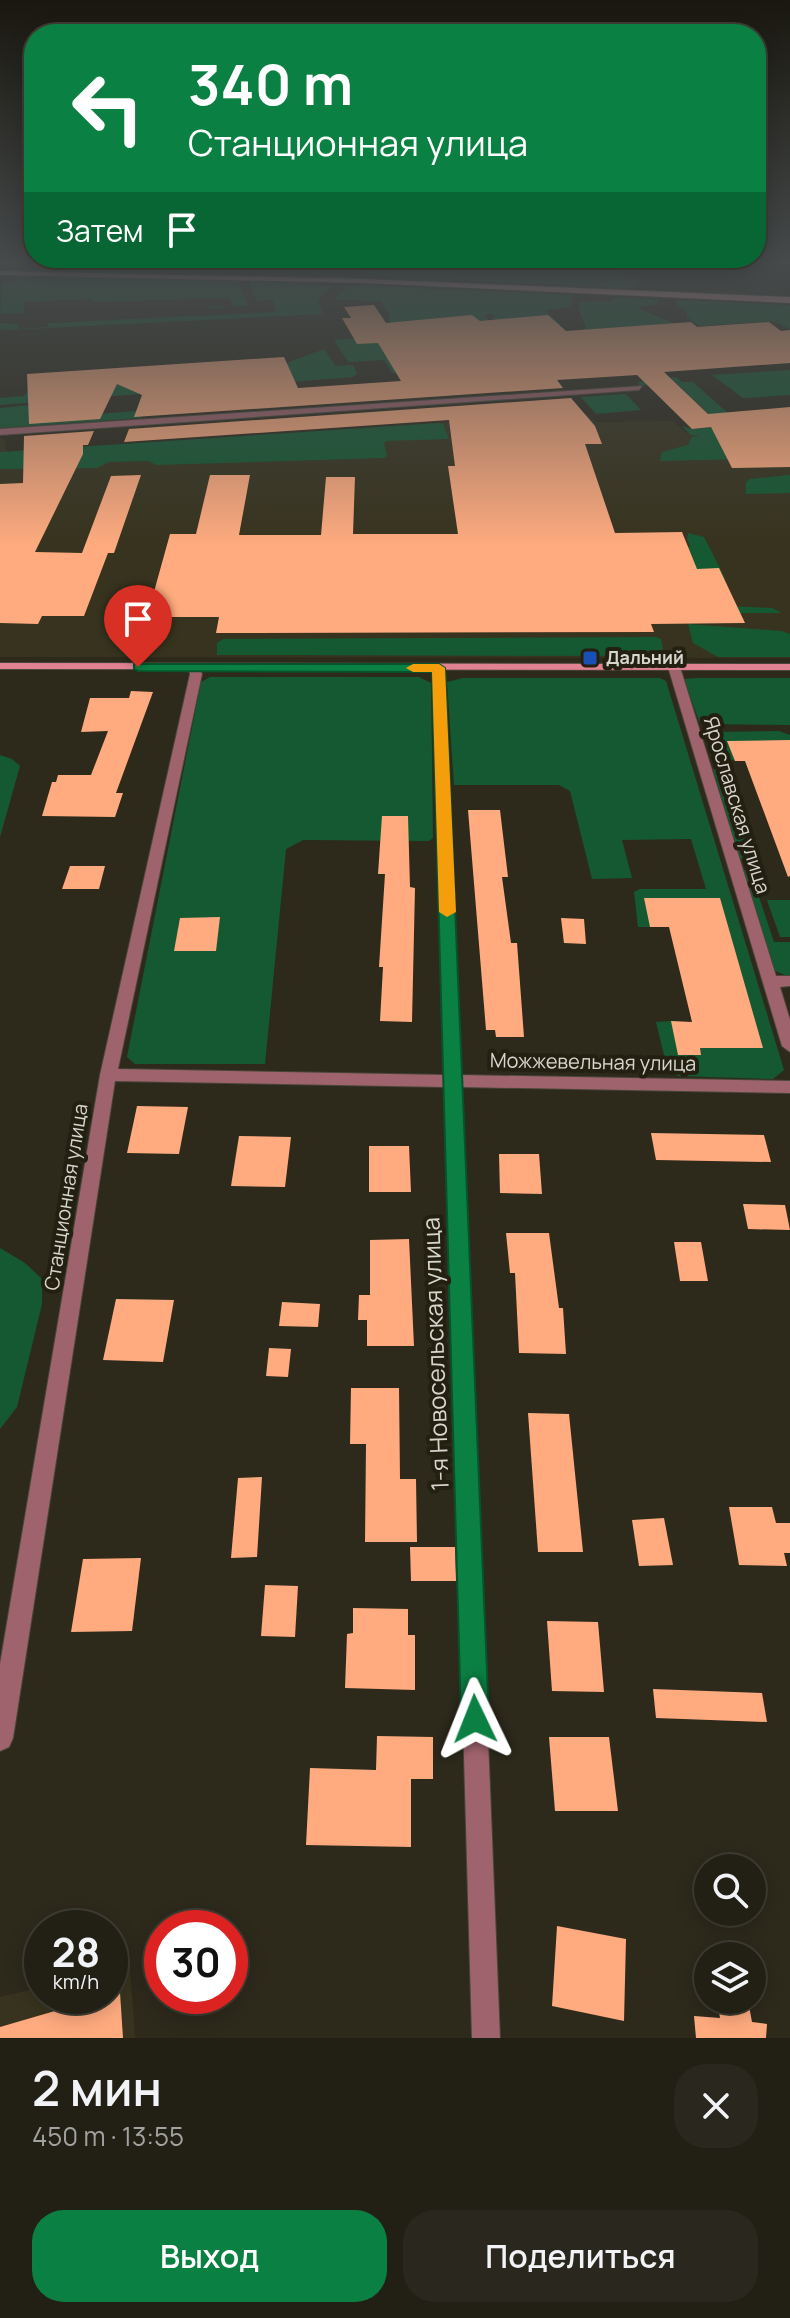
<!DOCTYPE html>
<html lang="ru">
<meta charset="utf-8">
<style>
:root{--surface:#222015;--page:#2a281e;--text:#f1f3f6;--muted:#a2a3a0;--line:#3f3e34;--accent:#0b8043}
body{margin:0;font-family:Manrope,sans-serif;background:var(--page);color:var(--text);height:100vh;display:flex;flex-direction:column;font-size:30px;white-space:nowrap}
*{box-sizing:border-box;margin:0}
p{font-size:26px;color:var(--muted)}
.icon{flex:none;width:44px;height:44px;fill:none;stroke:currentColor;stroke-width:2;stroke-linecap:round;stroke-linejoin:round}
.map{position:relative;height:2038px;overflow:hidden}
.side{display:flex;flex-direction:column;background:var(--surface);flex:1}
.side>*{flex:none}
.top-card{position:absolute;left:24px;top:24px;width:742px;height:244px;border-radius:32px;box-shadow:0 4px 20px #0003,0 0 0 2px var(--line);background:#0b8043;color:#fff;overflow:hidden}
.buttons{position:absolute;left:694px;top:1854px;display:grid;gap:16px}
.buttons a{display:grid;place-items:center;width:72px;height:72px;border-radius:50%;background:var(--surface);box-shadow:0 4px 20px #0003,0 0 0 2px var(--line);font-size:40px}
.speed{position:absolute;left:24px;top:1910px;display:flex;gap:16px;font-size:40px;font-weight:700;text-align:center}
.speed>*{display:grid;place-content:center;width:104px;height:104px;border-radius:50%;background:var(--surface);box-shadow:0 4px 20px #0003,0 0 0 2px var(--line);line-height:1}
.speed small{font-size:20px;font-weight:400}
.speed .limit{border:12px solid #d22;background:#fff;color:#111}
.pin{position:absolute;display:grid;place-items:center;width:68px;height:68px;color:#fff;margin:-82px -34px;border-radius:50% 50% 50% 0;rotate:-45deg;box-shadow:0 0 8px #0007}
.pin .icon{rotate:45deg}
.me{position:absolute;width:88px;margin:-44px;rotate:358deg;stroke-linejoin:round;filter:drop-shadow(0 0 6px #0008)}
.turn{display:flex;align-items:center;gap:28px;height:168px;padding:0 32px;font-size:36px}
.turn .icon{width:104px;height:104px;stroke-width:2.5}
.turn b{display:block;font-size:56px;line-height:68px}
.then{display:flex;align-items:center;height:76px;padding:0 32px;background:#0003;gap:16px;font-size:30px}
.round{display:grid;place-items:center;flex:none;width:84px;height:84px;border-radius:32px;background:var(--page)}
.summary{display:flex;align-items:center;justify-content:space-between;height:136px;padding:0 32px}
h1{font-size:48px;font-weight:600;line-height:60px}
.button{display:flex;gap:16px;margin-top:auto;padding:16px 32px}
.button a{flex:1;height:92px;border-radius:32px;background:var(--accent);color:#fff;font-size:32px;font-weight:600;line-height:92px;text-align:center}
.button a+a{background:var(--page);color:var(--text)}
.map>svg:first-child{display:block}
.built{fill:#37331e}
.green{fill:#155933}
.building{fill:#ffab7f}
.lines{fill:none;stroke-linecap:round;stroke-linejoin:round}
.street-casing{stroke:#484638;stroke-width:2}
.secondary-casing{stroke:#484638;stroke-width:2}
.primary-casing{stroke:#484638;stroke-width:2}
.street{fill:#9f636d;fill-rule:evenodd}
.secondary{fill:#e18293;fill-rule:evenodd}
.primary{fill:#f8acb8;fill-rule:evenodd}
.route{fill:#0b8043;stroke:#07532c;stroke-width:2}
.slow{fill:#f59e0b}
.transit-dot{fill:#1a4fb4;stroke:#232012;stroke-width:3}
.labels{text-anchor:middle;stroke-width:8;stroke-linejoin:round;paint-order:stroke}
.far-poi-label{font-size:18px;font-weight:bold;fill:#d7d6cd;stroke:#232012;text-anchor:start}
.street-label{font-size:20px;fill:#d7d6cd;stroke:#232012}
.near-street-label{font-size:24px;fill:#d7d6cd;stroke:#232012}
</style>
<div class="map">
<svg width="790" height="2038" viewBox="0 0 790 2038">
<rect width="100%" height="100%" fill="#2d2a1c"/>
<g class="built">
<path d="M0,261H160L152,269L0,267Z"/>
<path d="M584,412L596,422L674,421L686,433L695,434L790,428V658L0,657V437L5,441L7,453L10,454Z"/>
<path d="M130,1965L135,2038H0V1997L42,1987V1996H110V1970Z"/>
</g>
<g class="green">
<path d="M361,261H608L612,262V278L640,280L637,286L627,288L366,275L356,268Z"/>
<path d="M52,277L239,281L248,305L209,309L208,306L233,307L230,298L92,302L91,299L25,302L23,313L0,314L2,283Z"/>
<path d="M254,280L332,286L318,301L323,314L7,330L0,329V323L18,324L19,329L48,327V323L276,312L273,300L256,301L249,282Z"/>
<path d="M357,285L569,295L572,296L571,307L545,310L561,325L557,326L491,321L495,314L485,315L488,320L482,324L472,315L391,324L387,318L390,316L381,301L334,300L347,286Z"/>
<path d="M615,297L659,300L657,304L639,307C651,317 662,315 673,324L583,330L586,327L579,310L580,302L612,301Z"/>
<path d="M677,300L790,305V329L773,321L700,326L687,317V311L675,304Z"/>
<path d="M362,338L419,345L390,361L396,373H392L384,360L348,362L334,340Z"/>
<path d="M324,349L336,366L353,365L357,374L352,377L0,405V398L24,396L33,385L61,378L287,363Z"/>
<path d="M790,370V395L743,398L712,375Z"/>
<path d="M676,377L682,382H693L749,432L790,458L660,461L662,452L688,445L692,437L700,436L691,435L682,426L692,429L721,426L674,381L640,386L638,382Z"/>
<path d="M626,394L641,410L596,414L581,397Z"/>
<path d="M41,404L30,419L150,410L140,418L0,428V408Z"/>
<path d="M440,423L443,424L449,439L387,441L384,443L387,456L384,458L157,465L148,461L109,462L97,468L0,469V452Z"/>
<path d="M790,475V493L746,494V482L750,479Z"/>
<path d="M688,533L704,537L725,578V606L772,608L782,613H713L686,548L690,546L687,539Z"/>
<path d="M688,624L782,631L790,634V657H718L693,643Z"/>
<path d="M656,637L661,639L664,656L217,655V643L223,639Z"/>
<path d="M210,677H419L431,683L433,838L429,841L303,840L286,849L265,1064H135L127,1057L201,682Z"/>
<path d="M463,678H660L666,681L784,1070L773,1079L678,1076L667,1068L656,1022L671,1021L701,1055L700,1048H762L720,899L650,927H638L634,892L640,889H706L691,839L622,840L632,878L592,879L570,791L559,785H454L447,682Z"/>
<path d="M696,678H790V725L704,724L699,721L684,679Z"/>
<path d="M779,731L790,735V741H728L735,761L719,754L713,732Z"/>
<path d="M0,755L12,759L20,766L0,837Z"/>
<path d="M713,769L728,775L753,851L749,860L740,859Z"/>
<path d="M749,867L774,942H790V977L773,970L743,872Z"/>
<path d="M767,900H790V937H780Z"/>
<path d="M0,1248L25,1263L42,1279V1304L17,1407L0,1429Z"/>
</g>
<g class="building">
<path d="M374,305L386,323L472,315L480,321L548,315L566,331L691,322L697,327L769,322L781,331L790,330V363L664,372L708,414L790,407V467L732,468L711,427L692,429L637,375L557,380L563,388L134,417L142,395L117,384L100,419L29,424L27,374L284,357L298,388L401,381L378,343L357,344L342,318H351L344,307Z"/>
<path d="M571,398L595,426L602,444H585L615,533L682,532L697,569L719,568L745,623L651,624L654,632L216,633L219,617H147L170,534H196L210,475H250L239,535H321L326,477H355L353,534H458L448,466H455L449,420L124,442L129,429Z"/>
<path d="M94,431L88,445H83V454L35,552L82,553L111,476L141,475L114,553H108L84,616H42L38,624L0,623V484L23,483L24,436Z"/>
<path d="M131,691L153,692L116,793H123L115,817L42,816L52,782H56L58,775H91L108,731L81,732L90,698H129Z"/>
<path d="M790,740V876L788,877L745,761H735L727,741Z"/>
<path d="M468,810H500L508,877H502L511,943H517L524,1037H496L495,1030H486Z"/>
<path d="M382,816H408L410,887L415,888L412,1022L380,1021L383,967H379L385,874H378Z"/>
<path d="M70,866H105L99,889H62Z"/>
<path d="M644,898H720L763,1048H700L701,1055H678L671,1021L692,1022L669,927H650Z"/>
<path d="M220,917L216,951H174L180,918Z"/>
<path d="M561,918L584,919L586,944L564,943Z"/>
<path d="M137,1106L188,1107L179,1154L127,1153Z"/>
<path d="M651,1133L764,1135L771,1162L656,1160Z"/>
<path d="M239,1136L291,1137L285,1187L231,1186Z"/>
<path d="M369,1146H409L411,1192H369Z"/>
<path d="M499,1154H539L542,1194L500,1193Z"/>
<path d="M743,1204L785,1205L790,1230L748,1229Z"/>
<path d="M506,1233H549L559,1308H563L566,1354L519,1353L515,1273H510Z"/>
<path d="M409,1239L414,1346H367V1320H358L359,1295H370V1240Z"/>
<path d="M674,1242H701L708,1281H680Z"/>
<path d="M116,1299L174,1300L163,1362L103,1360Z"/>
<path d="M282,1302L320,1304L318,1327L279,1326Z"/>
<path d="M269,1348L291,1349L288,1377L266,1376Z"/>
<path d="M351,1388H399L400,1479H416L417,1542H365L366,1444H350Z"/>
<path d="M528,1413L569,1414L583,1552H538Z"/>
<path d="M262,1477L257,1557L231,1558L238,1478Z"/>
<path d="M729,1507H772L776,1523H790V1553H784L787,1566L739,1565Z"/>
<path d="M664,1518L673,1565L639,1566L632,1520Z"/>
<path d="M410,1547H455L456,1581H411Z"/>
<path d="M141,1558L132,1631L71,1632L83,1559Z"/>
<path d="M265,1585L298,1586L295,1637L261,1636Z"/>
<path d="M353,1608L408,1609V1635H415V1690L345,1688L347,1634L353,1633Z"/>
<path d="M547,1621L598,1622L604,1692L552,1691Z"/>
<path d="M653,1689L762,1693L767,1722L656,1718Z"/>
<path d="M377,1736L433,1737V1779H411V1847L306,1845L310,1768L376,1770Z"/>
<path d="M549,1737H609L618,1811H555Z"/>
<path d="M557,1926L626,1939L624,2021L552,2006Z"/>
<path d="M120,1992L123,2038H0V2027Z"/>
<path d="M717,2000H748L752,2022L767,2024L766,2038H696L694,2016L720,2018Z"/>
</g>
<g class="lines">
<g class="street-casing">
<g id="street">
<path d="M642,386L639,390L0,435V429Z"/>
<path d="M194,664L198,665L202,674L118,1069L445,1075L433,668L439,665L445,668L461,1075L790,1081V1093L462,1087L500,2038H472L445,1087L115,1081L13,1738L9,1747L0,1751V1664L100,1075L190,674L188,667Z"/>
<path d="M674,664L680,667L776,976H790V986L780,987L790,1020V1052L782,1046L668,667Z"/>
</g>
</g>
<g class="secondary-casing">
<path id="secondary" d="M0,663L790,664V670L0,669Z"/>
</g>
<g class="primary-casing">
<path id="primary" d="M0,271L364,279L790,297V303L364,283L0,275Z"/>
</g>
<use href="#street" class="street"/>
<use href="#secondary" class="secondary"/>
<use href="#primary" class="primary"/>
</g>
<linearGradient id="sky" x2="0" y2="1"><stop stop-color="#19170f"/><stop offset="0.48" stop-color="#464a4b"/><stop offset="1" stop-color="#464a4b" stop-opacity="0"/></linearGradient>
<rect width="790" height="546" fill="url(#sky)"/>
<path class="route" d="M134,664H439L445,668L489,1719L485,1729L475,1733L465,1729L461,1719L432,672L138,671L134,669Z"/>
<path class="slow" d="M439,664L445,668L456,912L447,917L439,912L432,672H413L406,668L413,664Z"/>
<rect class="transit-dot" x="582" y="650" width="16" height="16" rx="4"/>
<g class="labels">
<g class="far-poi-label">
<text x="606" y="664">Дальний</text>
</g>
<g class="street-label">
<text transform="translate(737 805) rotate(73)" y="7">Ярославская улица</text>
<text transform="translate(593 1062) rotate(1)" y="7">Можжевельная улица</text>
<text transform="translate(66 1197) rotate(-81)" y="7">Станционная улица</text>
</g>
<g class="near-street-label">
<text transform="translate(436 1354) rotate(-92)" y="8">1-я Новосельская улица</text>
</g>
</g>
</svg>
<div class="buttons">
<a><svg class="icon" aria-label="search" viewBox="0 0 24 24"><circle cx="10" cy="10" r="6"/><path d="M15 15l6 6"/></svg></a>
<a><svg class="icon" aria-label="layers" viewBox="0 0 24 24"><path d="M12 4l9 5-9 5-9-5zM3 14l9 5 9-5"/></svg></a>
</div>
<div class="speed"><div>28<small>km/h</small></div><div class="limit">30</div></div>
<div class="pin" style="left:138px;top:667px;background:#d93025"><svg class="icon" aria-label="arrive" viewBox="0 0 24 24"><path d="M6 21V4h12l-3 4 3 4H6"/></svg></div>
<svg class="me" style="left:475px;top:1719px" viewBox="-20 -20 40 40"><path d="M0-17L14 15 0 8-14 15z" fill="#0b8043" stroke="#fff" stroke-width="4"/></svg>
<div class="top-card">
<div class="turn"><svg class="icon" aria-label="left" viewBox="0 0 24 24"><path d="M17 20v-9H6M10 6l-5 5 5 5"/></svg><div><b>340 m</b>Станционная улица</div></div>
<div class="then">Затем<svg class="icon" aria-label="arrive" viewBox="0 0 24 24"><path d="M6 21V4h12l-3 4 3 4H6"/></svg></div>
</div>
</div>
<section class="side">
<div class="summary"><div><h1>2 мин</h1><p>450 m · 13:55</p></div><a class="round"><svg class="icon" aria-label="close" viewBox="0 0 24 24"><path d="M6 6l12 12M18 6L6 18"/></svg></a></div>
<div class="button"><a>Выход</a><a>Поделиться</a></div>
</section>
